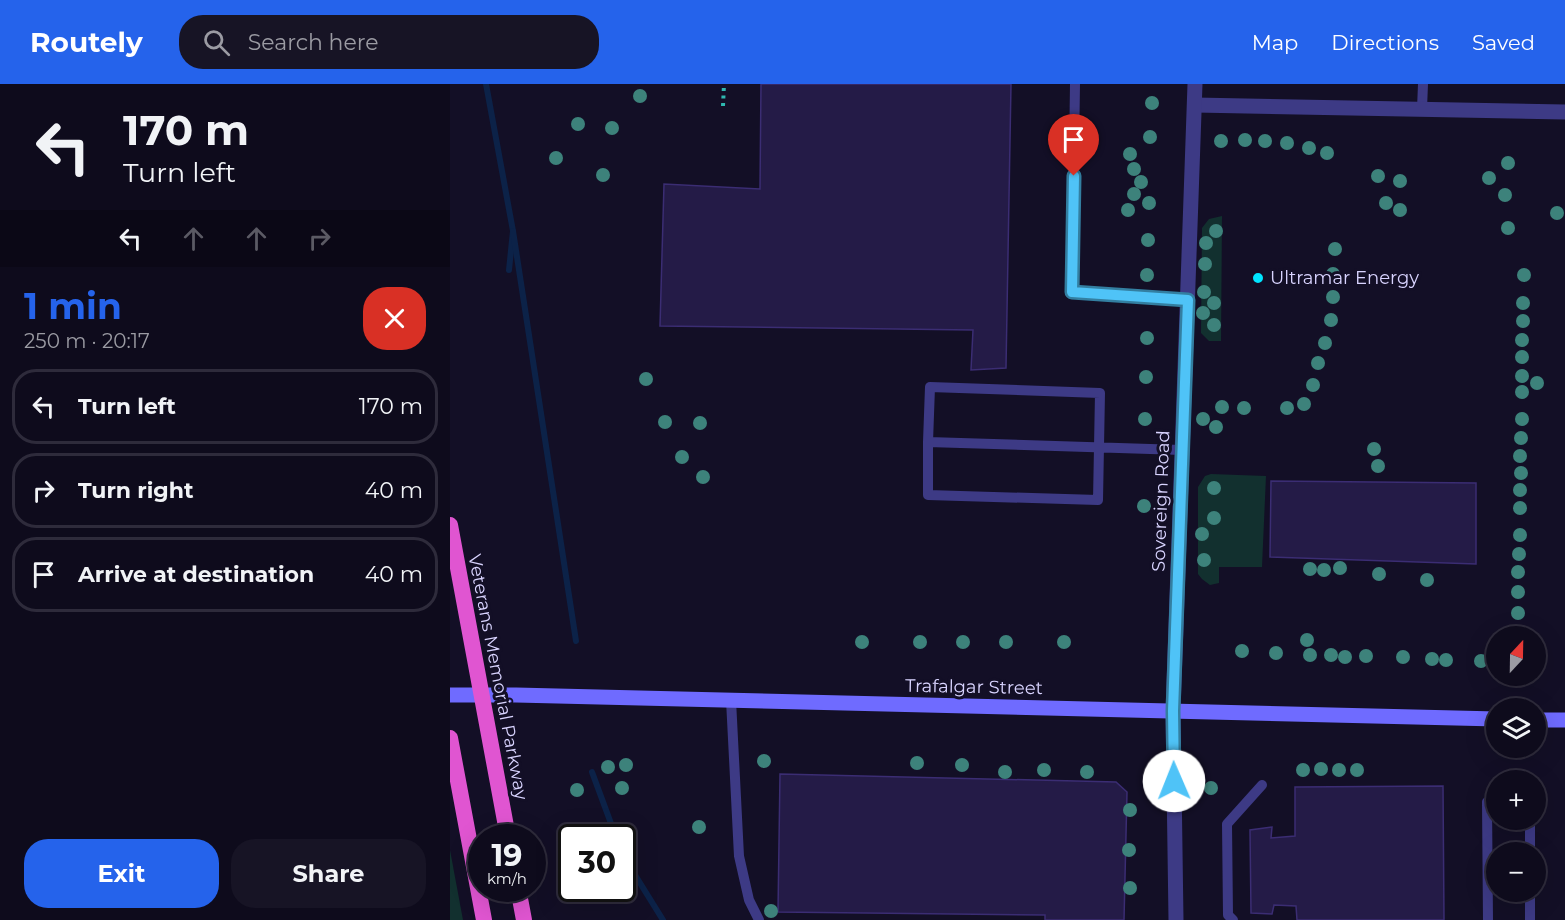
<!DOCTYPE html>
<meta charset="utf-8">
<style>
:root{--surface:#0e0b1c;--page:#171425;--text:#f1f3f6;--muted:#9b9ba3;--line:#2e2b3b;--accent:#2563eb}
body{margin:0;font-family:Montserrat,sans-serif;background:var(--page);color:var(--text);height:100vh;display:flex;flex-direction:column;font-size:22px;white-space:nowrap}
*{box-sizing:border-box;margin:0}
p{font-size:20px;color:var(--muted)}
.icon{flex:none;width:33px;height:33px;fill:none;stroke:currentColor;stroke-width:2;stroke-linecap:round;stroke-linejoin:round}
.map{position:relative;flex:1;overflow:hidden}
.side{display:flex;flex-direction:column;background:var(--surface);width:450px}
.side>*{flex:none}
.banner{background:#0e0b1c;color:var(--text);overflow:hidden}
.needle{width:39px;rotate:22deg}
.buttons{position:absolute;left:1036px;top:542px;display:grid;gap:12px}
.buttons a{display:grid;place-items:center;width:60px;height:60px;border-radius:50%;background:var(--surface);box-shadow:0 6px 24px #0002,0 0 0 2px var(--line);font-size:30px}
.speed{position:absolute;left:18px;top:740px;display:flex;gap:12px;font-size:30px;font-weight:700;text-align:center}
.speed>*{display:grid;place-content:center;width:78px;height:78px;border-radius:50%;background:var(--surface);box-shadow:0 6px 24px #0002,0 0 0 2px var(--line);line-height:1}
.speed small{font-size:15px;font-weight:400}
.speed .limit{border:3px solid #111;border-radius:9px;background:#fff;color:#111}
.pin{position:absolute;display:grid;place-items:center;width:51px;height:51px;color:#fff;margin:-62px -26px;border-radius:50% 50% 50% 0;rotate:-45deg;box-shadow:0 0 6px #0007}
.pin .icon{rotate:45deg}
.me{position:absolute;width:66px;margin:-33px;rotate:359deg;stroke-linejoin:round;filter:drop-shadow(0 0 4px #0008)}
.turn{display:flex;align-items:center;gap:21px;height:126px;padding:0 24px;font-size:27px}
.turn .icon{width:78px;height:78px;stroke-width:2.5}
.turn b{display:block;font-size:42px;line-height:51px}
.lanes{display:flex;align-items:center;height:57px;padding:0 24px;background:#0003;justify-content:center;gap:30px;direction:ltr}
.lanes .off{opacity:.35}
.round{display:grid;place-items:center;flex:none;width:63px;height:63px;border-radius:24px;background:var(--page)}
.headline{display:flex;align-items:center;justify-content:space-between;height:102px;padding:0 24px}
h1{font-size:36px;font-weight:700;line-height:45px;color:var(--accent)}
.cta{display:flex;gap:12px;margin-top:auto;padding:12px 24px}
.cta a{flex:1;height:69px;border-radius:24px;background:var(--accent);color:#fff;font-size:24px;font-weight:700;line-height:69px;text-align:center}
.cta a+a{background:var(--page);color:var(--text)}
ul{padding:0;list-style:none}
li{display:flex;align-items:center;gap:18px;height:75px;margin:0 12px 9px;padding:0 12px;border:3px solid var(--line);border-radius:24px}
li div{flex:1}
li b{display:block;font-size:22px}
li em{font-style:normal}
header{display:flex;align-items:center;gap:36px;box-sizing:border-box;height:84px;padding:0 30px;background:var(--accent);color:#fff}
header strong{font-size:28px}
nav{display:flex;gap:33px;margin-inline-start:auto;font-size:21px}
.search{width:420px;height:54px;background:var(--page);display:flex;align-items:center;gap:15px;box-sizing:border-box;padding:0 21px;border-radius:24px;color:var(--muted);font-size:22px}
main{display:flex;flex:1;min-height:0}
.map>svg:first-child{display:block}
.green{fill:#12302f}
.lines{fill:none;stroke-linecap:round;stroke-linejoin:round}
.stream{stroke:#0c2248;stroke-width:6}
.building{fill:#241b47;stroke:#3b2d73;stroke-width:1.5}
.path{stroke:#2fb8b0;stroke-width:4;stroke-dasharray:3 4.5;stroke-linecap:butt}
.service{stroke:#3d3a85;stroke-width:10}
.minor{stroke:#3d3a85;stroke-width:15}
.secondary{stroke:#6f6bff;stroke-width:15}
.trunk{stroke:#e055d1;stroke-width:16}
.tree{fill:#3d827b}
.route-casing{stroke:#337fa1;stroke-width:15}
.route{stroke:#4fc3f7;stroke-width:10}
.poi-dot{fill:#00e5ff;stroke:#130f26;stroke-width:2}
.labels{text-anchor:middle;stroke-width:6;stroke-linejoin:round;paint-order:stroke}
.poi-label{font-size:18px;fill:#d9d4ff;stroke:#130f26;text-anchor:start}
.street-label{font-size:18px;fill:#d9d4ff;stroke:#130f26}
</style>
<header>
<strong>Routely</strong>
<div class="search"><svg class="icon" aria-label="search" viewBox="0 0 24 24"><circle cx="10" cy="10" r="6"/><path d="M15 15l6 6"/></svg>Search here</div>
<nav><a>Map</a><a>Directions</a><a>Saved</a></nav>
</header>
<main>
<section class="side">
<div class="banner">
<div class="turn"><svg class="icon" aria-label="left" viewBox="0 0 24 24"><path d="M17 20v-9H6M10 6l-5 5 5 5"/></svg><div><b>170 m</b>Turn left</div></div>
<div class="lanes"><svg class="icon" aria-label="left" viewBox="0 0 24 24"><path d="M17 20v-9H6M10 6l-5 5 5 5"/></svg><svg class="icon off" aria-label="ahead" viewBox="0 0 24 24"><path d="M12 20V5M6 11l6-6 6 6"/></svg><svg class="icon off" aria-label="ahead" viewBox="0 0 24 24"><path d="M12 20V5M6 11l6-6 6 6"/></svg><svg class="icon off" aria-label="right" viewBox="0 0 24 24"><path d="M7 20v-9h11M14 6l5 5-5 5"/></svg></div>
</div>
<div class="headline"><div><h1>1 min</h1><p>250 m · 20:17</p></div><a class="round" style="background:#d93025;color:#fff"><svg class="icon" aria-label="close" viewBox="0 0 24 24"><path d="M6 6l12 12M18 6L6 18"/></svg></a></div>
<ul>
<li><svg class="icon" aria-label="left" viewBox="0 0 24 24"><path d="M17 20v-9H6M10 6l-5 5 5 5"/></svg><div><b>Turn left</b></div><em>170 m</em></li>
<li><svg class="icon" aria-label="right" viewBox="0 0 24 24"><path d="M7 20v-9h11M14 6l5 5-5 5"/></svg><div><b>Turn right</b></div><em>40 m</em></li>
<li><svg class="icon" aria-label="arrive" viewBox="0 0 24 24"><path d="M6 21V4h12l-3 4 3 4H6"/></svg><div><b>Arrive at destination</b></div><em>40 m</em></li>
</ul>
<div class="cta"><a>Exit</a><a>Share</a></div>
</section>
<div class="map">
<svg width="1115" height="836" viewBox="0 0 1115 836">
<rect width="100%" height="100%" fill="#130f26"/>
<g class="green">
<path d="M772,132L771,257H759L751,249L752,144L759,135Z"/>
<path d="M761,390L816,392L812,483H769V499L760,501L752,495L748,490V403L755,392Z"/>
<path d="M0,766L13,836H0Z"/>
</g>
<g class="lines">
<g class="stream">
<path d="M36,0L63,147L59,186"/>
<path d="M63,147L126,557"/>
<path d="M142,688L166,753"/>
<path d="M172,770L213,836"/>
</g>
</g>
<g class="building">
<path d="M311,0H561L556,284L521,286L523,246L210,242L214,100L310,105Z"/>
<path d="M821,397L1026,399V480L820,473Z"/>
<path d="M330,690L666,698L677,708L674,836H595V831L328,828Z"/>
<path d="M993,702L994,836H847L846,822L824,821L822,830L801,829L800,746L822,743L821,754L845,752V703Z"/>
</g>
<g class="lines">
<path class="path" d="M273,22L274,0"/>
<g class="service">
<path d="M625,0L622,208L738,216"/>
<path d="M972,25L973,0"/>
<path d="M478,358V411L648,416L650,309L480,303L478,358L732,366"/>
<path d="M281,616L289,772L299,816L309,836"/>
<path d="M1080,768V735"/>
<path d="M783,836L778,831L777,740L812,701"/>
<path d="M1038,836L1037,718H1047"/>
<path d="M1080,836V807"/>
</g>
<g class="minor">
<path d="M745,21L1115,28"/>
<path d="M726,836L723,627L745,0"/>
</g>
<g class="secondary">
<path d="M0,611H66L1047,635"/>
<path d="M1086,636H1115"/>
</g>
<g class="trunk">
<path d="M0,441L58,753"/>
<path d="M0,654L34,836"/>
<path d="M68,804L74,836"/>
</g>
</g>
<g class="tree">
<circle cx="190" cy="12" r="7"/>
<circle cx="702" cy="19" r="7"/>
<circle cx="128" cy="40" r="7"/>
<circle cx="162" cy="44" r="7"/>
<circle cx="700" cy="53" r="7"/>
<circle cx="795" cy="56" r="7"/>
<circle cx="771" cy="57" r="7"/>
<circle cx="815" cy="57" r="7"/>
<circle cx="837" cy="59" r="7"/>
<circle cx="859" cy="64" r="7"/>
<circle cx="877" cy="69" r="7"/>
<circle cx="680" cy="70" r="7"/>
<circle cx="106" cy="74" r="7"/>
<circle cx="1058" cy="79" r="7"/>
<circle cx="684" cy="85" r="7"/>
<circle cx="153" cy="91" r="7"/>
<circle cx="928" cy="92" r="7"/>
<circle cx="1039" cy="94" r="7"/>
<circle cx="950" cy="97" r="7"/>
<circle cx="691" cy="98" r="7"/>
<circle cx="684" cy="110" r="7"/>
<circle cx="1055" cy="111" r="7"/>
<circle cx="699" cy="119" r="7"/>
<circle cx="936" cy="119" r="7"/>
<circle cx="678" cy="126" r="7"/>
<circle cx="950" cy="126" r="7"/>
<circle cx="1107" cy="129" r="7"/>
<circle cx="1058" cy="144" r="7"/>
<circle cx="766" cy="147" r="7"/>
<circle cx="698" cy="156" r="7"/>
<circle cx="756" cy="159" r="7"/>
<circle cx="885" cy="165" r="7"/>
<circle cx="755" cy="180" r="7"/>
<circle cx="883" cy="190" r="7"/>
<circle cx="697" cy="191" r="7"/>
<circle cx="1074" cy="191" r="7"/>
<circle cx="754" cy="208" r="7"/>
<circle cx="883" cy="213" r="7"/>
<circle cx="764" cy="219" r="7"/>
<circle cx="1073" cy="219" r="7"/>
<circle cx="753" cy="229" r="7"/>
<circle cx="881" cy="236" r="7"/>
<circle cx="1073" cy="237" r="7"/>
<circle cx="764" cy="241" r="7"/>
<circle cx="697" cy="254" r="7"/>
<circle cx="1072" cy="256" r="7"/>
<circle cx="875" cy="259" r="7"/>
<circle cx="1072" cy="273" r="7"/>
<circle cx="868" cy="279" r="7"/>
<circle cx="1072" cy="292" r="7"/>
<circle cx="696" cy="293" r="7"/>
<circle cx="196" cy="295" r="7"/>
<circle cx="1087" cy="299" r="7"/>
<circle cx="863" cy="301" r="7"/>
<circle cx="1072" cy="308" r="7"/>
<circle cx="854" cy="320" r="7"/>
<circle cx="772" cy="323" r="7"/>
<circle cx="794" cy="324" r="7"/>
<circle cx="837" cy="324" r="7"/>
<circle cx="695" cy="335" r="7"/>
<circle cx="753" cy="335" r="7"/>
<circle cx="1072" cy="335" r="7"/>
<circle cx="215" cy="338" r="7"/>
<circle cx="250" cy="339" r="7"/>
<circle cx="766" cy="343" r="7"/>
<circle cx="1071" cy="354" r="7"/>
<circle cx="924" cy="365" r="7"/>
<circle cx="1070" cy="372" r="7"/>
<circle cx="232" cy="373" r="7"/>
<circle cx="928" cy="382" r="7"/>
<circle cx="1071" cy="389" r="7"/>
<circle cx="253" cy="393" r="7"/>
<circle cx="764" cy="404" r="7"/>
<circle cx="1070" cy="406" r="7"/>
<circle cx="694" cy="422" r="7"/>
<circle cx="1070" cy="424" r="7"/>
<circle cx="764" cy="434" r="7"/>
<circle cx="752" cy="450" r="7"/>
<circle cx="1070" cy="451" r="7"/>
<circle cx="1069" cy="470" r="7"/>
<circle cx="754" cy="476" r="7"/>
<circle cx="890" cy="484" r="7"/>
<circle cx="860" cy="485" r="7"/>
<circle cx="874" cy="486" r="7"/>
<circle cx="1068" cy="488" r="7"/>
<circle cx="929" cy="490" r="7"/>
<circle cx="977" cy="496" r="7"/>
<circle cx="1068" cy="508" r="7"/>
<circle cx="1068" cy="529" r="7"/>
<circle cx="857" cy="556" r="7"/>
<circle cx="412" cy="558" r="7"/>
<circle cx="470" cy="558" r="7"/>
<circle cx="513" cy="558" r="7"/>
<circle cx="556" cy="558" r="7"/>
<circle cx="614" cy="558" r="7"/>
<circle cx="792" cy="567" r="7"/>
<circle cx="826" cy="569" r="7"/>
<circle cx="860" cy="571" r="7"/>
<circle cx="881" cy="571" r="7"/>
<circle cx="916" cy="572" r="7"/>
<circle cx="895" cy="573" r="7"/>
<circle cx="953" cy="573" r="7"/>
<circle cx="982" cy="575" r="7"/>
<circle cx="996" cy="576" r="7"/>
<circle cx="1031" cy="577" r="7"/>
<circle cx="314" cy="677" r="7"/>
<circle cx="467" cy="679" r="7"/>
<circle cx="176" cy="681" r="7"/>
<circle cx="512" cy="681" r="7"/>
<circle cx="158" cy="683" r="7"/>
<circle cx="871" cy="685" r="7"/>
<circle cx="594" cy="686" r="7"/>
<circle cx="853" cy="686" r="7"/>
<circle cx="889" cy="686" r="7"/>
<circle cx="907" cy="686" r="7"/>
<circle cx="555" cy="688" r="7"/>
<circle cx="637" cy="688" r="7"/>
<circle cx="172" cy="704" r="7"/>
<circle cx="761" cy="704" r="7"/>
<circle cx="127" cy="706" r="7"/>
<circle cx="680" cy="726" r="7"/>
<circle cx="249" cy="743" r="7"/>
<circle cx="679" cy="766" r="7"/>
<circle cx="680" cy="804" r="7"/>
<circle cx="321" cy="827" r="7"/>
</g>
<g class="lines">
<g class="route-casing">
<path id="route" d="M624,92L622,208L738,216L723,627L724,697"/>
</g>
<use href="#route" class="route"/>
</g>
<circle class="poi-dot" cx="808" cy="194" r="6"/>
<g class="labels">
<g class="poi-label">
<text x="820" y="200">Ultramar Energy</text>
</g>
<g class="street-label">
<text transform="translate(711 417) rotate(-88)" y="6">Sovereign Road</text>
<text transform="translate(48 593) rotate(79)" y="6">Veterans Memorial Parkway</text>
<text transform="translate(524 603) rotate(1)" y="6">Trafalgar Street</text>
</g>
</g>
</svg>
<div class="buttons">
<a><svg class="needle" viewBox="-14 -14 28 28"><path d="M0-13l5 13h-10z" fill="#e53935"/><path d="M0 13l5-13h-10z" fill="#9b9ba3"/></svg></a>
<a><svg class="icon" aria-label="layers" viewBox="0 0 24 24"><path d="M12 4l9 5-9 5-9-5zM3 14l9 5 9-5"/></svg></a>
<a>+</a>
<a>−</a>
</div>
<div class="speed"><div>19<small>km/h</small></div><div class="limit">30</div></div>
<div class="pin" style="left:624px;top:92px;background:#d93025"><svg class="icon" aria-label="arrive" viewBox="0 0 24 24"><path d="M6 21V4h12l-3 4 3 4H6"/></svg></div>
<svg class="me" style="left:724px;top:697px" viewBox="-20 -20 40 40"><circle r="19" fill="#fff"/><path d="M0-13L10 11 0 6-10 11z" fill="#4fc3f7"/></svg>
</div>
</main>
